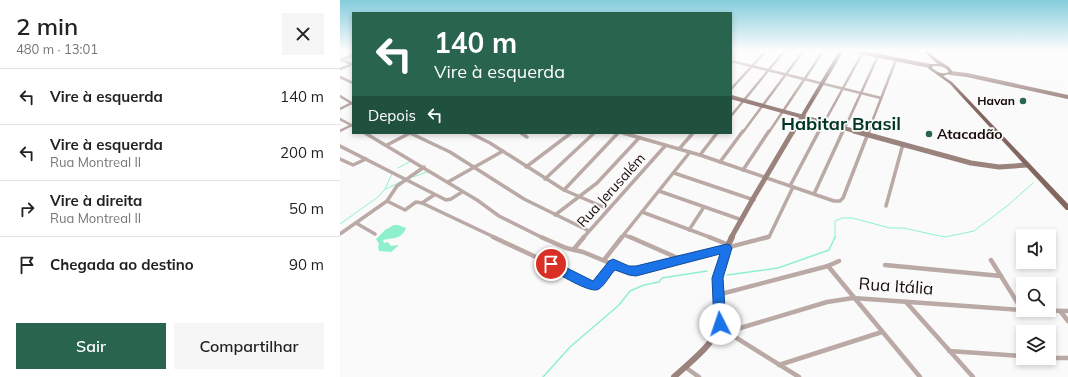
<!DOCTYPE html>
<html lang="pt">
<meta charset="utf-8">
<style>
:root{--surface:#fff;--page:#f6f6f6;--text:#222;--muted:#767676;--line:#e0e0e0;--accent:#28644e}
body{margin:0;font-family:Mulish,sans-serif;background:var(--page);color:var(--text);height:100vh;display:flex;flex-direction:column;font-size:15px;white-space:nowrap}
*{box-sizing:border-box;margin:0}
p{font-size:13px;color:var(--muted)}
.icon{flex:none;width:22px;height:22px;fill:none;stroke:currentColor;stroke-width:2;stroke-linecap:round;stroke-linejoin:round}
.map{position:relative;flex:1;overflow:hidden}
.sheet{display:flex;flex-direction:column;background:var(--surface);width:340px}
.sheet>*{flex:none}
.banner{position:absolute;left:12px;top:12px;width:380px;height:122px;border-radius:0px;box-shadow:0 2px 6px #0003;background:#28644e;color:#fff;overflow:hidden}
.tools{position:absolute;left:676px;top:229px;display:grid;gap:8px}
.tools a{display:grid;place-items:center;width:40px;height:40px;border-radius:0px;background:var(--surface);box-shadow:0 2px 6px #0003;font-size:20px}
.pin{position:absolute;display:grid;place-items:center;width:34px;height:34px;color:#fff;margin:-17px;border:2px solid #fff;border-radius:50%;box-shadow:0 1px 4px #0007}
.me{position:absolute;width:44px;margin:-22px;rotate:356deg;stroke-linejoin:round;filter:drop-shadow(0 0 3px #0008)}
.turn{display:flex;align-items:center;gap:14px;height:84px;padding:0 16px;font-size:18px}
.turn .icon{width:52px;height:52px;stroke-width:2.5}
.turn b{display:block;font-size:28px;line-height:34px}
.then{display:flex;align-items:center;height:38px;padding:0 16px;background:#0003;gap:8px;font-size:15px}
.round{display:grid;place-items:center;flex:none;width:42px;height:42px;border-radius:0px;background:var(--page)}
.overview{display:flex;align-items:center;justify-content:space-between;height:68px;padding:0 16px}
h1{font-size:24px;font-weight:600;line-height:30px}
.button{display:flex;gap:8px;margin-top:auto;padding:8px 16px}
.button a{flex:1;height:46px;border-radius:0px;background:var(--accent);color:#fff;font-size:16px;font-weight:600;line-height:46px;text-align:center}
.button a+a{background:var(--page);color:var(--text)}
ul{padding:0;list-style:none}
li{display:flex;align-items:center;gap:12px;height:56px;padding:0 16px;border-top:1px solid var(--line)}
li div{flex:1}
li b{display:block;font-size:15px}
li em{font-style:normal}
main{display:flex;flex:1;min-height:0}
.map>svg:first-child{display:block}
.water{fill:#8ff1cb}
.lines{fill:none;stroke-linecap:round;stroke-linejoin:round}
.stream-far1{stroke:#8ff1cb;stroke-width:1}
.stream{stroke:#8ff1cb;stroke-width:1.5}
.street-far2{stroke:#baa9a5;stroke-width:2.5}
.street-far1{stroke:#baa9a5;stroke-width:3.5}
.street{stroke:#baa9a5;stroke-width:4.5}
.secondary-far2{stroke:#9a827d;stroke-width:4}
.secondary-far1{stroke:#9a827d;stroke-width:5}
.secondary{stroke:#9a827d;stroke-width:6}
.primary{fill:#836660;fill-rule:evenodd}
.route{fill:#1a73e8;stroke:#114b97}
.poi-dot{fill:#28644e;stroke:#fafafa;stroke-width:1.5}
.labels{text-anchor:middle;stroke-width:3.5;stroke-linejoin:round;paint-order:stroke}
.far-poi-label{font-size:12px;font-weight:bold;fill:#180b09;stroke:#fafafa;text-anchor:end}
.poi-label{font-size:14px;font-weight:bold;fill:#180b09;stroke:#fafafa;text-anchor:start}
.street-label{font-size:14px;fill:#180b09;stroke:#fafafa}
.near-street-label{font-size:17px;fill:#180b09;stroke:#fafafa}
.district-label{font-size:18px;font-weight:bold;fill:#013626;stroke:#fafafa}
</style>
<main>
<section class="sheet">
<div class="overview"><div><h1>2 min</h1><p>480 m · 13:01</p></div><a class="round"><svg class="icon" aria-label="close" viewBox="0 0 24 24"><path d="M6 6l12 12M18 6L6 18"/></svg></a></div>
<ul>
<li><svg class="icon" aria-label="left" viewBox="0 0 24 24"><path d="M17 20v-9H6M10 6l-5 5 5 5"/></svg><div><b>Vire à esquerda</b></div><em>140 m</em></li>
<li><svg class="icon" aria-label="left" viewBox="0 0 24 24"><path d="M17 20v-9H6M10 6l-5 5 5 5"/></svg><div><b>Vire à esquerda</b><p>Rua Montreal II</p></div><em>200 m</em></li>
<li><svg class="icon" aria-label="right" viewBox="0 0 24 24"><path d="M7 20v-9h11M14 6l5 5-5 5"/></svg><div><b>Vire à direita</b><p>Rua Montreal II</p></div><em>50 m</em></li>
<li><svg class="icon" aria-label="arrive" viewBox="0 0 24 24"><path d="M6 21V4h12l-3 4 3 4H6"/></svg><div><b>Chegada ao destino</b></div><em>90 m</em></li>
</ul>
<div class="button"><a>Sair</a><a>Compartilhar</a></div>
</section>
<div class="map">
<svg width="728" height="377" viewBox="0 0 728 377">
<rect width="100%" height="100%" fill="#fafafa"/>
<path class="water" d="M54,225H58L66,228C62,239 53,238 43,240L44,243L48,242L51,246L58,245V246L51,252L39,251L38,247L39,244L36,239L45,230Z"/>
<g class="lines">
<g class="stream-far1">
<path d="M58,168L71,161"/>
<path d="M73,177L87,172"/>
<path d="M46,189L60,182"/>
<path d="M0,224L38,197L45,189L52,174"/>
<path d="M495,238V221L502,218H512L550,228H564L604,237L615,235L634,231L667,206L693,183"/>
</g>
<g class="stream">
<path d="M387,275L438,268L489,250L495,237"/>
<path d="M203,377L230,347L279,305L290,291L304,285L319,282L322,278L367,271"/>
</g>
<g class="street-far2">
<path d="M0,59L11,64"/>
<path d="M2,60L13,55"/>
<path d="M391,61L541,98"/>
<path d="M0,69L13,64"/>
<path d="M0,77L13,83"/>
<path d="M391,89L427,50"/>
<path d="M0,96L13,104"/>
<path d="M0,109L12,103"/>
<path d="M391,116L445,50"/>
<path d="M0,119L13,126"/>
<path d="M0,131L12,125"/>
<path d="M403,132L464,50"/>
<path d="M429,132L484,50"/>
<path d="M479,132L524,50"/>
<path d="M503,132L538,56"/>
<path d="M528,132L556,60"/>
</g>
<g class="street-far1">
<path d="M25,133L137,200L159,216L203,238"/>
<path d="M70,133L110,152L184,199L249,231"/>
<path d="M130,133L150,143L224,190L268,209"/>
<path d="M181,133L187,137"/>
<path d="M283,133L360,155L494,201H500L503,198L529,131"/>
<path d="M47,145L70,133"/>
<path d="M0,146L106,200L111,199L122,192"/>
<path d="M339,149L353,133"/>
<path d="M360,155L377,133"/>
<path d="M0,159L13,165L26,159"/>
<path d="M380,162L403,131"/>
<path d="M186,167L231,133"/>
<path d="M403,170L429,131"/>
<path d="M334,173L414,200"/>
<path d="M205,179L254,133"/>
<path d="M108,182L163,151"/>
<path d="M450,186L479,131"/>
<path d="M224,190L278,133"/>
<path d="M319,191L402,220"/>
<path d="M474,194L503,131"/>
<path d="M47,201L65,210L76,202L82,203L94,195"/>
<path d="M82,203L156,238"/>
<path d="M546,206L563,144"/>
<path d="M302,212L372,238"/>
<path d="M215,215L257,183L299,138"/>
<path d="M16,223L35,234"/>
<path d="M349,230L364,207"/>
<path d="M0,234L47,201L57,186L84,167"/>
<path d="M284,235L292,238"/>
<path d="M243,238L325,146"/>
<path d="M281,238L350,152"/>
<path d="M424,238L429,237L453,187"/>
</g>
<g class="street">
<path d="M153,237L211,264L251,285H258L273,264"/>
<path d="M201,237L226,248L243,252L289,271L301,270L428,237"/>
<path d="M290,237L340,259"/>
<path d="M369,237L389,245"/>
<path d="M234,249L244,237"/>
<path d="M264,260L282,237"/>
<path d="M651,260L682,310"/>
<path d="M545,265L661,276"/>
<path d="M488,266L580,377"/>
<path d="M377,295L488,266L499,261"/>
<path d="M566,302L633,377"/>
<path d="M721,312L728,321"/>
<path d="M379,327L459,377"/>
<path d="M387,332L487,302L513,298L682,310L728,311"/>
<path d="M609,351L683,356"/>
<path d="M709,358H728"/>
<path d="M439,365L542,332"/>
<path d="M345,367L359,377"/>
</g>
<g class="secondary-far2">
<path d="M509,50L590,66"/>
<path d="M610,73L627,75L728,97"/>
<path d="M391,97L518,132"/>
<path d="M453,132L502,50"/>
</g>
<g class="secondary-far1">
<path d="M514,131L631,163L659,167L687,165"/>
<path d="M391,238L414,197L453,131"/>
</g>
<path class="secondary" d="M334,377C348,364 373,345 379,327C383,316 377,304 377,293C376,273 383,255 392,237"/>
<path class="primary" d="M583,50H587L595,58L609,67L613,72L612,73L603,76L612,82L728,204V210H726L610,84L589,69L588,68L590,64H598L593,60ZM593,66C599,66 605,66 609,72C602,75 597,72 592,68Z"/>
</g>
<linearGradient id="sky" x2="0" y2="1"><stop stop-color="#84ccdc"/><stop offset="0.49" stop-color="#fdfdfd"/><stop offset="1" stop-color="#fdfdfd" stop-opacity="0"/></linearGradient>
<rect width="728" height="103" fill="url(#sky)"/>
<path class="route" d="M387,244L390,245L392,248L383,278L386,324L384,328L380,330L376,328L374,324L372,278L380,254L296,276L289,275L275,270C270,275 265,285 259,289C251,295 216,272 207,268L206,264L207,261L211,260L253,281L269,261L273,259L289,266H296Z"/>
<g class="poi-dot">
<circle cx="683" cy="101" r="4"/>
<circle cx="589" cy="134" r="4"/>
</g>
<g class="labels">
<g class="far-poi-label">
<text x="675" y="105">Havan</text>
</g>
<g class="poi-label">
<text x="597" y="139">Atacadão</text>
</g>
<g class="street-label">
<text transform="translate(271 190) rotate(-48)" y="5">Rua Jerusalém</text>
</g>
<g class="near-street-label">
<text transform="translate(556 286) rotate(4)" y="6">Rua Itália</text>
</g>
<g class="district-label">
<text x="501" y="130">Habitar Brasil</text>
</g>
</g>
</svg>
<div class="tools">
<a><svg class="icon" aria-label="sound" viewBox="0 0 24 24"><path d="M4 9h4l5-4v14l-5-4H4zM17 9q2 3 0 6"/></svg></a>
<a><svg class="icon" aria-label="search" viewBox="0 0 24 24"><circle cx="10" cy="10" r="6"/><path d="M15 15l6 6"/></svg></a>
<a><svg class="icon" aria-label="layers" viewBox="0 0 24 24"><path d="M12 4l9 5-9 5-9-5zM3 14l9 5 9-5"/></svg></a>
</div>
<div class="pin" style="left:211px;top:264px;background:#d93025"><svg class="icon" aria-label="arrive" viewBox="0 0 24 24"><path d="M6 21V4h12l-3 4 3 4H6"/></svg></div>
<svg class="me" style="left:380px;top:324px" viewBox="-20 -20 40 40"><circle r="19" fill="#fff"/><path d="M0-13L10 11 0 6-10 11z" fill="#1a73e8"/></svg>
<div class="banner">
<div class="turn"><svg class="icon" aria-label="left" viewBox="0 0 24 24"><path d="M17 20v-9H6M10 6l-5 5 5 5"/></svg><div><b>140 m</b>Vire à esquerda</div></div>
<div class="then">Depois<svg class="icon" aria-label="left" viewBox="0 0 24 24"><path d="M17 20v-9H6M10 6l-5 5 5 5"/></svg></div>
</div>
</div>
</main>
